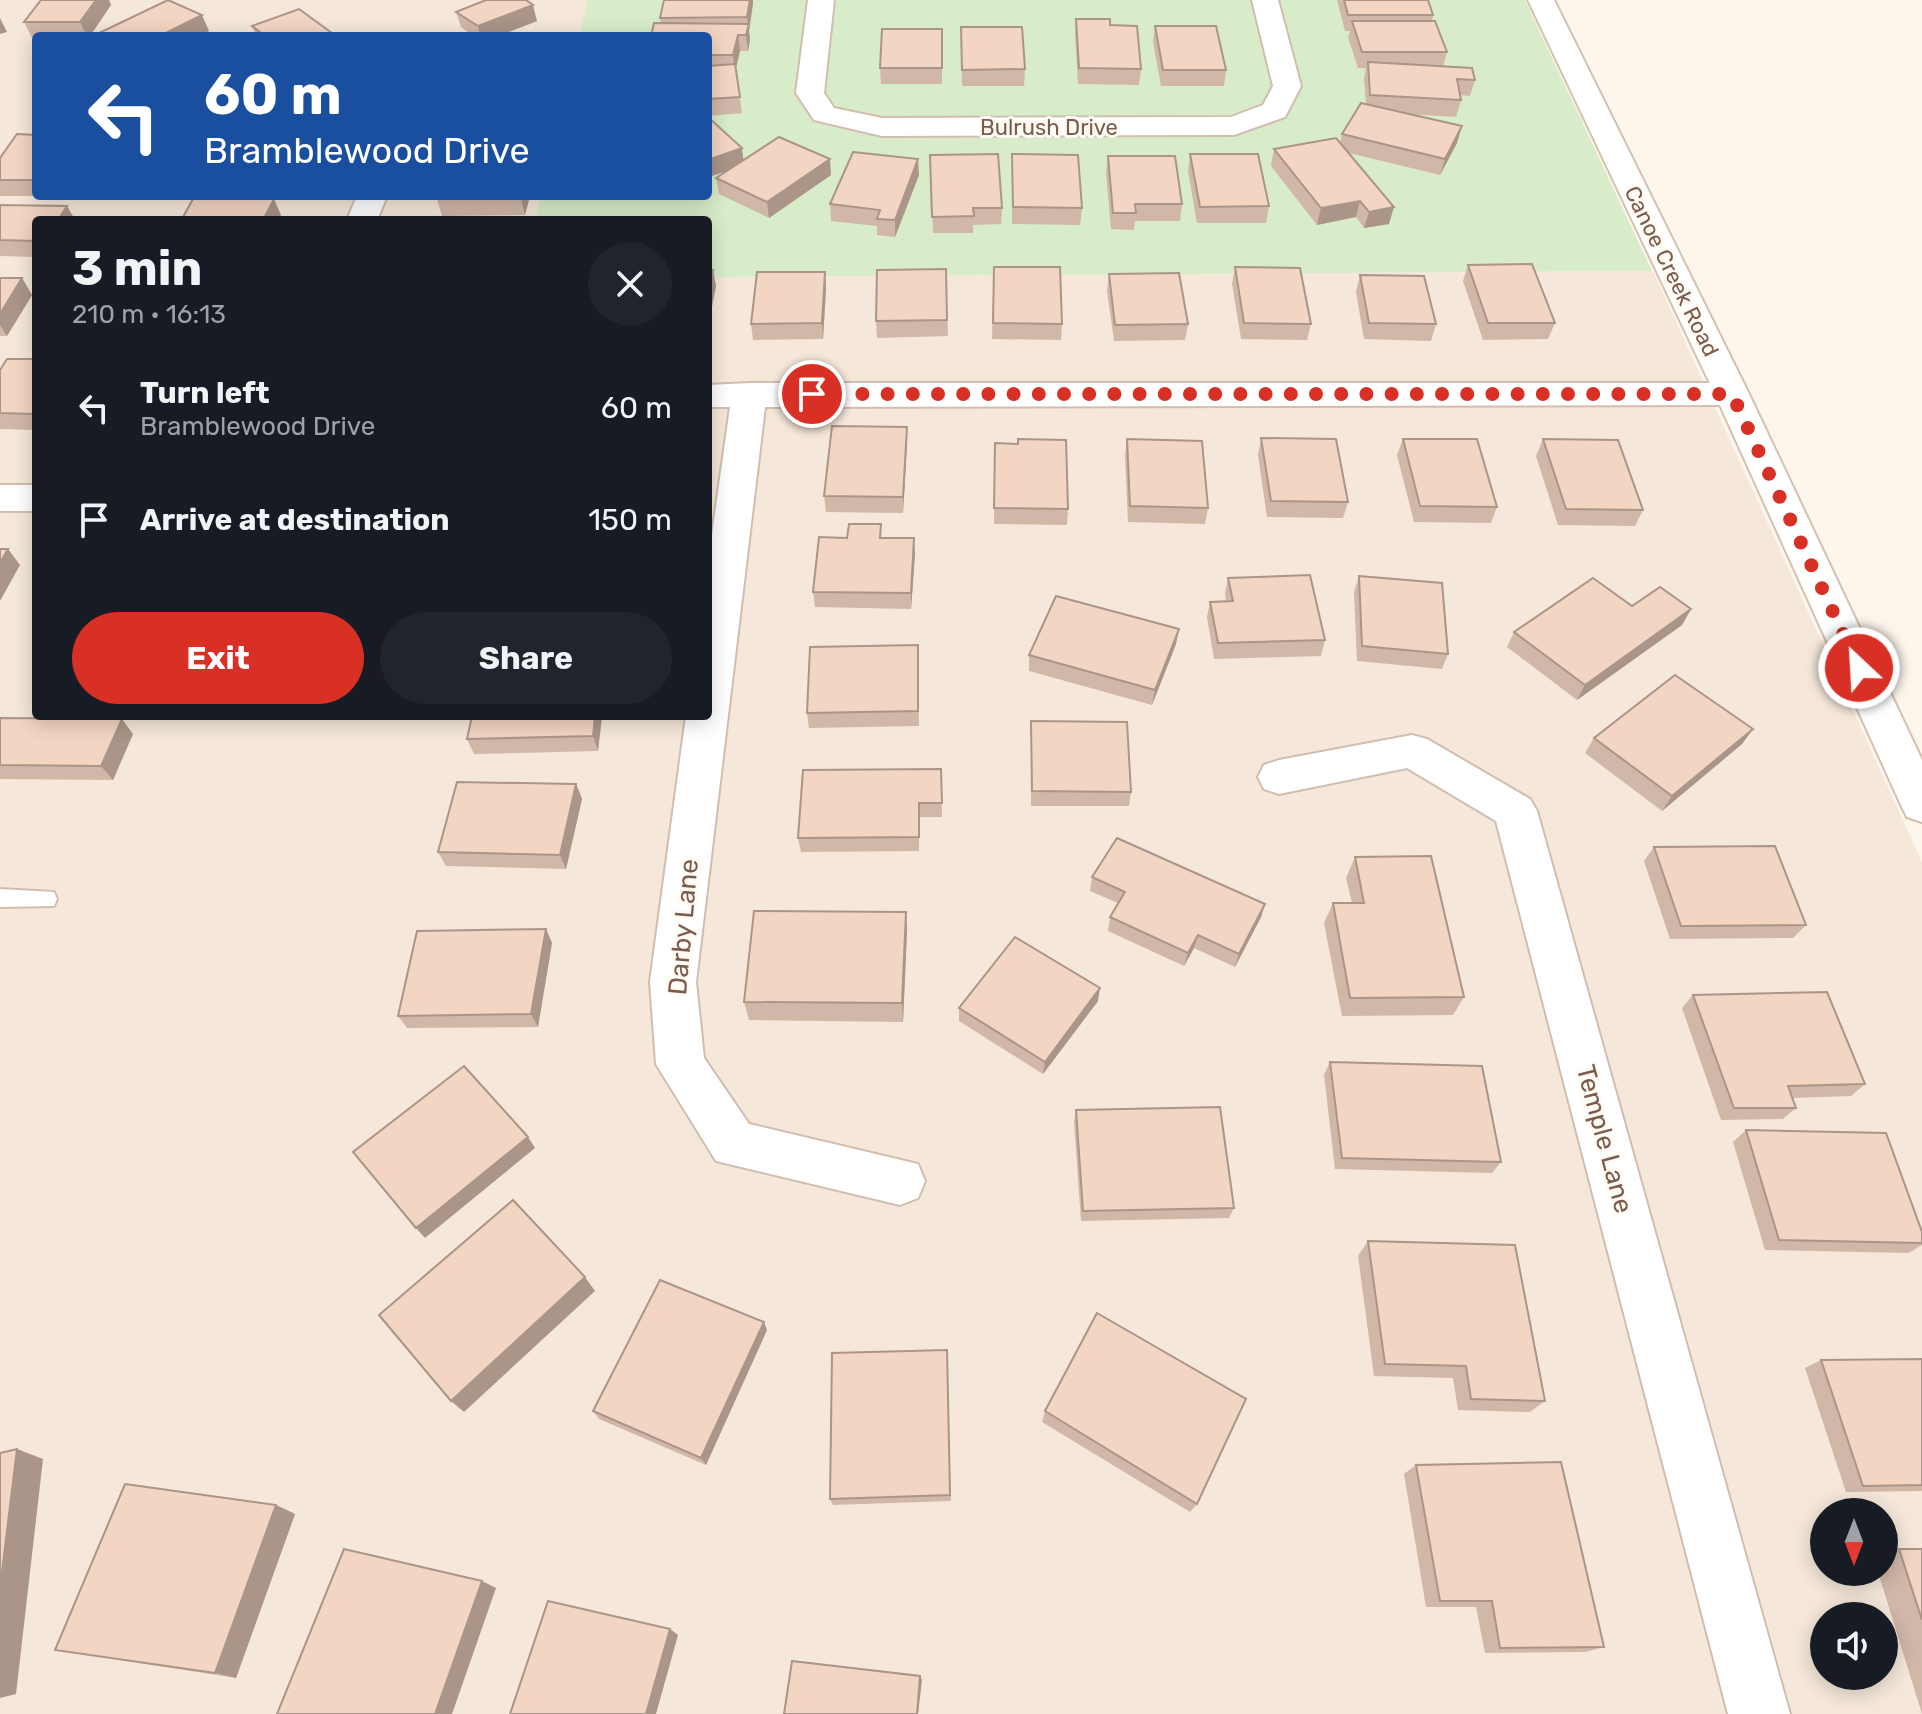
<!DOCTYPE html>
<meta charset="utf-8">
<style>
:root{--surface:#171b24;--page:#20242c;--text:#f1f3f6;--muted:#9ea1a6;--accent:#d93025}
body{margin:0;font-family:Rubik,sans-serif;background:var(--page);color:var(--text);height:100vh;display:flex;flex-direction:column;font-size:30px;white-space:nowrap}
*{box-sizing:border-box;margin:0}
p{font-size:26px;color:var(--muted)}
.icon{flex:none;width:44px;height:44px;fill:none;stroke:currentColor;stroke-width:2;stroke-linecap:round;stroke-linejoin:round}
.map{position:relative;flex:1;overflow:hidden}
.drawer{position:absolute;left:32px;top:216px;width:680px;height:504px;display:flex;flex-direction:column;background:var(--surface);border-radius:8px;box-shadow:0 4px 20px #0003}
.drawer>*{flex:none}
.banner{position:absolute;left:32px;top:32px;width:680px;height:168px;border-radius:8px;box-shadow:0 4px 20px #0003;background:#1a4fa0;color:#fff;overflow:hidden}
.needle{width:52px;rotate:180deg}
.buttons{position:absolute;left:1810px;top:1498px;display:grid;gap:16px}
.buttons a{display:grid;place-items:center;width:88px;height:88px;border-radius:50%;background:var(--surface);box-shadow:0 4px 20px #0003;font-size:40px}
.pin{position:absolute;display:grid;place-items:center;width:68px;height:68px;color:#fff;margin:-34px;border:4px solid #fff;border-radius:50%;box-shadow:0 2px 8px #0007}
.me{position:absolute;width:88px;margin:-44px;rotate:335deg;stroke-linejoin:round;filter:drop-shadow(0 0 6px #0008)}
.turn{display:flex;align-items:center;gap:28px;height:168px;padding:0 40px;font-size:36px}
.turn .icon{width:104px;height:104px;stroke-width:2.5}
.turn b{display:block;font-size:56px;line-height:68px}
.round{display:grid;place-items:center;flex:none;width:84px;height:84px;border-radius:42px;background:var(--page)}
.summary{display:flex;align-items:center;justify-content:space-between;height:136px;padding:0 40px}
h1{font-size:48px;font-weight:700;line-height:60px}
.action{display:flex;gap:16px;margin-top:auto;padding:16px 40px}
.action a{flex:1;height:92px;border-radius:48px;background:var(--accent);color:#fff;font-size:32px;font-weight:700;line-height:92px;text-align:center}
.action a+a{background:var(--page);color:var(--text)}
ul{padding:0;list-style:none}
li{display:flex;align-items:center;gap:24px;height:112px;padding:0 40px}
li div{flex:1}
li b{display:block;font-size:30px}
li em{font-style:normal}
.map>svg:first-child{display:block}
.residential{fill:#f5e8da;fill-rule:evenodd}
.green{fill:#d8ecc9}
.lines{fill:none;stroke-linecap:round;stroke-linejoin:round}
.lane-casing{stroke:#d1beb0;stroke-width:4}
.street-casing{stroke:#d1beb0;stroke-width:4}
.secondary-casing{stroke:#d6c0b0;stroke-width:4}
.lane{fill:#fff;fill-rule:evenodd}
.street{fill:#fff;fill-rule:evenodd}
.secondary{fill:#fff;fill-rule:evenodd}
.wall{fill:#d1b7a8}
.shaded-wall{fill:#aa9588}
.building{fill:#f3d5c3;stroke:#aa9588;stroke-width:2}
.route{stroke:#d93025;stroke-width:14;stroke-dasharray:0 25.2}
.labels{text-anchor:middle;stroke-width:6;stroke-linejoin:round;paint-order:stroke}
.far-street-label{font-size:22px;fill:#7a5c4d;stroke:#fffaf3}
.street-label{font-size:26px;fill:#7a5c4d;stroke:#fffaf3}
</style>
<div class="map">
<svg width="1922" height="1714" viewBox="0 0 1922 1714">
<rect width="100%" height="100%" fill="#fdf6ec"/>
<path class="residential" d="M0,0H588L579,36H36V196H541L535,220H36V716H708V277L1653,271L1922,862V1714H0ZM1824,1512H1884V1572H1824ZM1824,1616H1884V1676H1824Z"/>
<path class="green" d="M588,0H1525L1652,271L708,277V220H535L541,196H708V36H579Z"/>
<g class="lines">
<g class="lane-casing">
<path id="lane" d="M0,889L54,892L57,899L54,906L0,907Z"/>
</g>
<g class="street-casing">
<g id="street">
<path d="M808,0H834L824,93L834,108L882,118L1231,117L1263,105L1273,86L1252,0H1278L1301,86L1285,117L1234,135L882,136L814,120L796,93Z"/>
<path d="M357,196H387L377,220H347Z"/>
<path d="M749,383H1732L1744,386L1749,394L1744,402L1732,405L765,407L696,982L704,1058L749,1124L918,1164L925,1181L918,1198L900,1205L716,1161L656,1064L650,982L686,716H708V563L730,407H708V385Z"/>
<rect x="0" y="485" width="36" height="26"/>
<path d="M1412,735L1427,739L1530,799L1537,811L1790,1714H1728L1496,821L1407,768L1279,794L1264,789L1258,777L1264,765L1279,760Z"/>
</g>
</g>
<g class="secondary-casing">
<path id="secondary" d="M1528,0H1554L1749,394L1922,760V822L1907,817L1901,805L1715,394Z"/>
</g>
<use href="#lane" class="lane"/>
<use href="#street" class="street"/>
<use href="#secondary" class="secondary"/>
</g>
<g class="wall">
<path d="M41,0H109L111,5L90,36H36V38H32L24,22Z"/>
<path d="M664,0H753L749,31L750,40L748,51H740L736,70L742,113L708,116V36L661,23L660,18Z"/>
<path d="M1337,0H1428L1433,15L1432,21L1447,52L1443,66L1475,80L1470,96L1460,95L1461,100L1456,117L1407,114L1457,143L1440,175L1349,153L1389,224L1364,228L1356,217L1317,225L1271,166L1274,149L1340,143L1342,134L1366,104L1364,78L1366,68H1358L1348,37L1350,31H1345Z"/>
<path d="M456,12L537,21L498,36H473L461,27Z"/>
<path d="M1076,19L1110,25L1141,69L1139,85L1078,84L1075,34Z"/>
<path d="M252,26L336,36H256Z"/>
<path d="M1155,26L1226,70L1224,86H1161L1153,42Z"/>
<path d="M961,27L1025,69L1024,86H962Z"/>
<path d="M942,29V84H881L880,68Z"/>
<path d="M708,117L743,160L831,175L769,218L719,194L716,178L729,170L709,177L708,176Z"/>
<path d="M36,135V196H95H0V158Z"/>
<path d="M1012,154L1082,208L1080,225L1012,224Z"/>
<path d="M1190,154L1269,206L1266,223H1197L1188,171Z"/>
<path d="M930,155L1002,208L1001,224L973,225V233H933Z"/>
<path d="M1108,156L1182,204L1180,221H1135L1134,230L1111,229L1106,172Z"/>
<path d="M919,175L895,237L877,235V226L831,221L830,204Z"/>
<path d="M438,196H530L525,215L442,216L437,199Z"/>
<path d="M0,205L67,206L75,220H36V257L0,256Z"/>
<path d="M1468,265L1555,323L1548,339L1483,340L1463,281Z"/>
<path d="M994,267L1062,324L1061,340L992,339Z"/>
<path d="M1235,267L1311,324L1307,340L1241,339L1232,284Z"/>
<path d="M946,269L948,336L877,338L876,321Z"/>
<path d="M825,272L826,288L823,339L753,340L751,324Z"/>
<path d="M1109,274L1188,324L1185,340L1114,341L1107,291Z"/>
<path d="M1360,275L1436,324L1431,341L1364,339L1356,292Z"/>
<path d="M0,278H22L32,295L7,336H0Z"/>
<path d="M36,359V430L0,429V370Z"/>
<path d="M1261,438L1348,502L1343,518L1267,517L1258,455Z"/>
<path d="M1127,439L1208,508L1205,524L1128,522L1125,456Z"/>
<path d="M1403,439L1497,507L1491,523L1414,522L1397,455Z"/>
<path d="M1543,439L1643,510L1635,526L1558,525L1536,456Z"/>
<path d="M907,443L903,513L826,512L824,496Z"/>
<path d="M995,443L1018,444L1068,509L1067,525L994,524Z"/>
<path d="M882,538L915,554L911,609L815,607L813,592Z"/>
<path d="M1359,576L1448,654L1442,669L1357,661L1354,592Z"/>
<path d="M1228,578L1325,640L1321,656L1214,659L1207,617L1210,602L1226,601L1225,593Z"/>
<path d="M1691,609L1682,625L1577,700L1507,647L1514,632Z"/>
<path d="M1179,629L1176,644L1152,705L1029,671V655Z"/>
<path d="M918,645L919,726L809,728L807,713Z"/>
<path d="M602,716L598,751L474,754L467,739Z"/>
<path d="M0,718L133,734L113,780L0,779Z"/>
<path d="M1031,721L1131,792L1129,806H1031Z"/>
<path d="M1753,729L1742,744L1662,811L1585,753L1594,738Z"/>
<path d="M941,769L942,817H919V851L801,852L798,838Z"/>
<path d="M576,784L582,799L566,869L446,866L438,852Z"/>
<path d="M1654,847L1806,925L1793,938L1670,939L1644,861Z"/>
<path d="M1355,857L1464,997L1453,1015L1342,1016L1324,923L1333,903H1352L1346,878Z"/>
<path d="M1092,877L1265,904L1261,917L1235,967L1194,948L1184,966L1108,931L1110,917L1118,903L1090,891Z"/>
<path d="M906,912L907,931L903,1022L749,1020L744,1002Z"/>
<path d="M546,929L552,943L538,1027L407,1028L398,1016Z"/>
<path d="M1693,995L1865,1084L1851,1096L1792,1098L1796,1108L1783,1119L1721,1120L1682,1008Z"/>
<path d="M1098,1001L1043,1074L959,1021V1008Z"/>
<path d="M1330,1062L1501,1162L1492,1173L1335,1169L1324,1075Z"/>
<path d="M1076,1110L1234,1208L1229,1218L1081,1221L1074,1122Z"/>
<path d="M1746,1130L1922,1232V1245L1909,1253L1765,1250L1733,1142Z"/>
<path d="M1368,1241L1545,1401L1530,1412L1458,1410L1453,1378L1374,1376L1358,1256Z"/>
<path d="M767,1330L706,1465L599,1419L593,1411Z"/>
<path d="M947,1350L951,1501L833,1505L830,1499Z"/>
<path d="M1922,1359V1491L1846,1492L1805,1368L1821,1360Z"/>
<path d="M1045,1411L1197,1504L1190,1512L1042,1422Z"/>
<path d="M1416,1465L1604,1647L1585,1652L1485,1653L1476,1607H1426L1404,1474Z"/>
<path d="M276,1505L295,1514L236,1678L55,1650Z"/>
<path d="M1899,1549H1922V1714L1878,1572H1884V1553Z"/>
</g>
<g class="shaded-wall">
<path d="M96,0H109L111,5L90,36H87L80,22Z"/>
<path d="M750,0H753V4L749,31L750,40L748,51L746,35L748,25L747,17Z"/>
<path d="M533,5L537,21L498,36H480L478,26Z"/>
<path d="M202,15L209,31L199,36H160Z"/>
<path d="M0,18L7,32L0,34Z"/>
<path d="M738,35L740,51L735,71L733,55Z"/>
<path d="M1462,126L1457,143L1440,175L1445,159Z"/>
<path d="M742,148L744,165L709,177L708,160Z"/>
<path d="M830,159L831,175L769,218L767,202Z"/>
<path d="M918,159L919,175L895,237V220Z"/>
<path d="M521,196H530L525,215L521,199Z"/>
<path d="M274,199L281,215L278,220H263Z"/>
<path d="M1360,201L1356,217L1317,225L1321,208Z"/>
<path d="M67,206L75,220H58Z"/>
<path d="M1394,207L1389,224L1364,228L1369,212Z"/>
<path d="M713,270L716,286L708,327V296Z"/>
<path d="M825,272L826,288L823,339L822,323Z"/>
<path d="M22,278L32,295L7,336L0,325V314Z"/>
<path d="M907,427V443L903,513V497Z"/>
<path d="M914,538L915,554L911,609V593Z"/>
<path d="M8,549L20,565L0,601V563Z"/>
<path d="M1691,609L1682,625L1577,700L1585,685Z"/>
<path d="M1179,629L1176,644L1152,705L1155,690Z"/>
<path d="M595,716H602L598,751L593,736Z"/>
<path d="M122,719L133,734L113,780L101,766Z"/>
<path d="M1753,729L1742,744L1662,811L1672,796Z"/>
<path d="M576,784L582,799L566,869L560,855Z"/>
<path d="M1265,904L1261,917L1235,967L1239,954Z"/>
<path d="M906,912L907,931L903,1022L902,1003Z"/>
<path d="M546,929L552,943L538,1027L531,1014Z"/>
<path d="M1198,935L1194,948L1184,966L1188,953Z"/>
<path d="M1100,988L1098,1001L1043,1074L1045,1062Z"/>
<path d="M528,1137L535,1148L425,1238L416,1228Z"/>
<path d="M585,1277L595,1291L464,1412L451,1401Z"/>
<path d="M764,1322L767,1330L706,1465L701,1458Z"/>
<path d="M17,1449L43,1459L16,1694L0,1698V1588Z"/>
<path d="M276,1505L295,1514L236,1678L215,1673Z"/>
<path d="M482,1581L496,1588L452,1714H435Z"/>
<path d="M670,1629L678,1635L656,1714H646Z"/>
<path d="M920,1676L922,1680L918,1714H917Z"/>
</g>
<g class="building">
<path d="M41,0H96L80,22H24Z"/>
<path d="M168,0L202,15L160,36L95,35Z"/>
<path d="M486,0H526L533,5L478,26L456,12Z"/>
<path d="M664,0H750L747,17L660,18Z"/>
<path d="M1344,0H1428L1433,15H1348Z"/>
<path d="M299,9L336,36H265L252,26Z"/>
<path d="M1076,19H1110V25L1137,26L1141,69L1079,68Z"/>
<path d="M1352,21H1435L1447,52H1362Z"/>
<path d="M654,23L749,24L746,35H738L733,55H708V36H651Z"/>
<path d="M1155,26H1216L1226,70H1163Z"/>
<path d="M961,27H1022L1025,69L962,70Z"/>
<path d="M882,29H942V68H880Z"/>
<path d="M1368,62L1472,68L1475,80L1457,79L1461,100L1370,95Z"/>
<path d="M735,64L740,97L708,99V66Z"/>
<path d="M1361,103L1462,126L1445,159L1342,134Z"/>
<path d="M708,117L742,148L708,160Z"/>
<path d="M17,134L36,135V180H0V158Z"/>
<path d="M779,137L830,159L767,202L716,178Z"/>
<path d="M1336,138L1394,207L1369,212L1360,201L1321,208L1274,149Z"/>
<path d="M853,152L918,159L895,220L877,219L880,210L830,204Z"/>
<path d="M998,154L1002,208H973L974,216L932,217L930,155Z"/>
<path d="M1012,154L1078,155L1082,208L1013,207Z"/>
<path d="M1190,154H1258L1269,206L1200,207Z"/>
<path d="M1108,156H1175L1182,204H1135L1136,213H1113Z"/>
<path d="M438,196H521V199H437Z"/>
<path d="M194,197L274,199L263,220H173L182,219Z"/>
<path d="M0,205L67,206L58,220H36V241L0,240Z"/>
<path d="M1532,264L1555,323H1488L1468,265Z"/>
<path d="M994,267H1060L1062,324L993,323Z"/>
<path d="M1235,267L1300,268L1311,324L1244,323Z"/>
<path d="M946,269L947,320L876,321L877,270Z"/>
<path d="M708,270H713L708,296Z"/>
<path d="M757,272H825L822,323L751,324Z"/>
<path d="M1179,273L1188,324L1115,325L1109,274Z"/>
<path d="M1360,275L1424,276L1436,324L1369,323Z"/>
<path d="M0,278H22L0,314Z"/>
<path d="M7,359H36V414L0,413V370Z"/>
<path d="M832,426L907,427L903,497L824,496Z"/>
<path d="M1261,438L1336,439L1348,502L1271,501Z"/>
<path d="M1018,439L1066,440L1068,509L994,508L995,443L1018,444Z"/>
<path d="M1127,439L1202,441L1208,508L1130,506Z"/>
<path d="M1403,439H1477L1497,507L1420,506Z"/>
<path d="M1543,439L1618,440L1643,510L1566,509Z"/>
<path d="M849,524H881L880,538H914L911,593L813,592L819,537L847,538Z"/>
<path d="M0,549H8L0,563Z"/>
<path d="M1310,575L1325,640L1218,643L1210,602L1233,601L1228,578Z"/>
<path d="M1359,576L1442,583L1448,654L1362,646Z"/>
<path d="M1593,578L1632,606L1660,587L1691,609L1585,685L1514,632Z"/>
<path d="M1056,596L1179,629L1155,690L1029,655Z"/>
<path d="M918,645V711L807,713L810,647Z"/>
<path d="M1675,675L1753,729L1672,796L1594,738Z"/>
<path d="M472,716H595L593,736L467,739Z"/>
<path d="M0,718L122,719L101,766L0,765Z"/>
<path d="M1031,721L1127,722L1131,792L1032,791Z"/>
<path d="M941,769L942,803H919V837L798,838L803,770Z"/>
<path d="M457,782L576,784L560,855L438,852Z"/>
<path d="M1117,838L1265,904L1239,954L1198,935L1188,953L1110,917L1125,892L1092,877Z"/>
<path d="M1775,846L1806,925L1681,926L1654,847Z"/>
<path d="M1431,856L1464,997L1350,998L1333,903H1364L1355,857Z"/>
<path d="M754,911L906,912L902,1003L744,1002Z"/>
<path d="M546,929L531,1014L398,1016L417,931Z"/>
<path d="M1015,937L1100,988L1045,1062L959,1008Z"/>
<path d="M1827,992L1865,1084L1788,1086L1796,1108H1734L1693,995Z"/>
<path d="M1330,1062L1482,1066L1501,1162L1342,1158Z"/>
<path d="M464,1066L528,1137L416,1228L353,1152Z"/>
<path d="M1220,1107L1234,1208L1083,1211L1076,1110Z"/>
<path d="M1746,1130L1886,1133L1922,1232V1243L1779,1240Z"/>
<path d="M513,1200L585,1277L451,1401L379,1315Z"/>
<path d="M1368,1241L1515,1245L1545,1401L1471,1399L1466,1366L1385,1364Z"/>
<path d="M660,1280L764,1322L701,1458L593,1411Z"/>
<path d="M1097,1313L1246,1399L1197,1504L1045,1411Z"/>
<path d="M947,1350L950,1495L830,1499L832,1353Z"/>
<path d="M1922,1359V1485L1863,1486L1821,1360Z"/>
<path d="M17,1449L0,1588V1453Z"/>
<path d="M1561,1462L1604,1647L1500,1648L1492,1601H1440L1416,1465Z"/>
<path d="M125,1484L276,1505L215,1673L55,1650Z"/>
<path d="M344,1549L482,1581L435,1714H277Z"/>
<path d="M1899,1549H1922V1620Z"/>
<path d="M548,1601L670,1629L646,1714H510Z"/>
<path d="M792,1661L920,1676L917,1714H784Z"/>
</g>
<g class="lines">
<path class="route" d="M812,394H1732L1859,668"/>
</g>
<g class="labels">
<g class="far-street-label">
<text x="1049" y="135">Bulrush Drive</text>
<text transform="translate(1672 271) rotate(64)" y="8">Canoe Creek Road</text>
</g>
<g class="street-label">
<text transform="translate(683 927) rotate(-85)" y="9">Darby Lane</text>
<text transform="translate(1605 1139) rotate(75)" y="9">Temple Lane</text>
</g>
</g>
</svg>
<div class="buttons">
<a><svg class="needle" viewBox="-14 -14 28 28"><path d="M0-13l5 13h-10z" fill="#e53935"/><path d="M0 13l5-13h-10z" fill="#9ea1a6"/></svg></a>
<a><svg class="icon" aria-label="sound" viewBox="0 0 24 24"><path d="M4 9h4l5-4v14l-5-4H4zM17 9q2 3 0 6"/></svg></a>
</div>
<div class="pin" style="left:812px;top:394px;background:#d93025"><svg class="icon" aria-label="arrive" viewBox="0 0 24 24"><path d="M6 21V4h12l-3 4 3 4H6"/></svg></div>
<svg class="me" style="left:1859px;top:668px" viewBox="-20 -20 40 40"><circle r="17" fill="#d93025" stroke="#fff" stroke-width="3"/><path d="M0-11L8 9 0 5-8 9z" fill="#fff"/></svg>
<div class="banner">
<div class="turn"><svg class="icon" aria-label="left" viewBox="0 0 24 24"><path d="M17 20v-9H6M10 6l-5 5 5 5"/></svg><div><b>60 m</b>Bramblewood Drive</div></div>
</div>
<section class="drawer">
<div class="summary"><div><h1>3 min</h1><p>210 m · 16:13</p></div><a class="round"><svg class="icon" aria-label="close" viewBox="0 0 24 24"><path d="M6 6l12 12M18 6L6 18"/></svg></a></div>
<ul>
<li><svg class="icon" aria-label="left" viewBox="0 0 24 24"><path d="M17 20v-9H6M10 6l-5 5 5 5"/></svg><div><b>Turn left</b><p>Bramblewood Drive</p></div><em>60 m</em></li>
<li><svg class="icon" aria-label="arrive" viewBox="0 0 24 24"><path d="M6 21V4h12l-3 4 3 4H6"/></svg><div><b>Arrive at destination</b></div><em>150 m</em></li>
</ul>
<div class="action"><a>Exit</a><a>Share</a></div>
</section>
</div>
